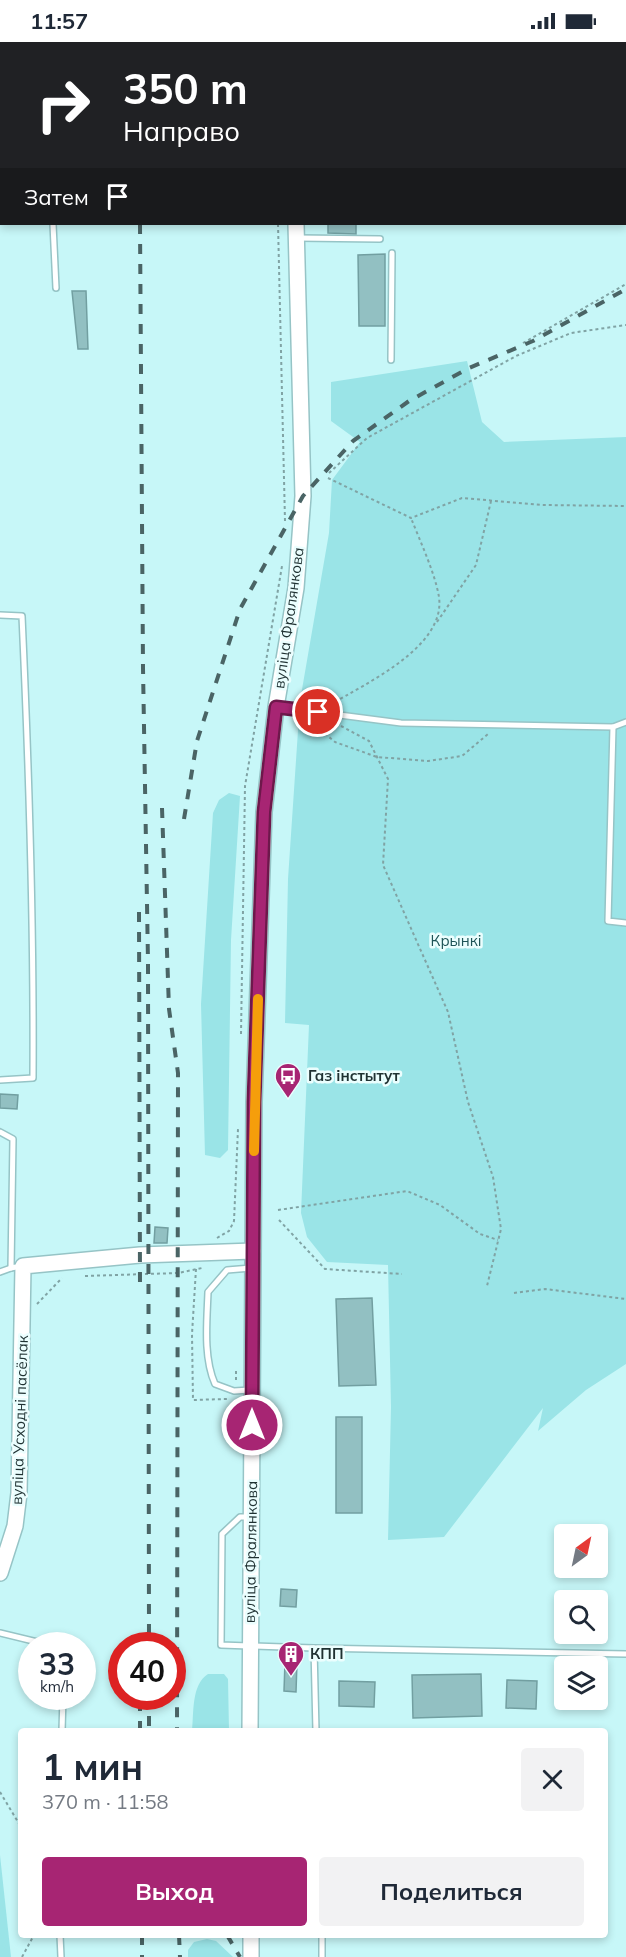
<!DOCTYPE html>
<html lang="ru">
<meta charset="utf-8">
<style>
:root{--surface:#fff;--page:#f2f2f3;--text:#1f2937;--muted:#747a83;--accent:#a72573}
body{margin:0;font-family:Mulish,sans-serif;background:var(--page);color:var(--text);height:100vh;display:flex;flex-direction:column;font-size:22px;white-space:nowrap}
*{box-sizing:border-box;margin:0}
p{font-size:20px;color:var(--muted)}
.icon{flex:none;width:33px;height:33px;fill:none;stroke:currentColor;stroke-width:2;stroke-linecap:round;stroke-linejoin:round}
.map{position:relative;flex:1;overflow:hidden}
.panel{position:absolute;left:18px;top:1686px;width:590px;height:210px;display:flex;flex-direction:column;background:var(--surface);border-radius:6px;box-shadow:0 3px 9px #0003}
.panel>*{flex:none}
.banner{position:absolute;left:0px;top:0px;width:627px;height:183px;box-shadow:0 3px 9px #0003;background:#202124;color:#fff;overflow:hidden}
.needle{width:39px;rotate:33deg}
.tools{position:absolute;left:554px;top:1482px;display:grid;gap:12px}
.tools a{display:grid;place-items:center;width:54px;height:54px;border-radius:6px;background:var(--surface);box-shadow:0 3px 9px #0003;font-size:30px}
.speed{position:absolute;left:18px;top:1590px;display:flex;gap:12px;font-size:30px;font-weight:700;text-align:center}
.speed>*{display:grid;place-content:center;width:78px;height:78px;border-radius:50%;background:var(--surface);box-shadow:0 3px 9px #0003;line-height:1}
.speed small{font-size:15px;font-weight:400}
.speed .limit{border:9px solid #d22;background:#fff;color:#111}
.pin{position:absolute;display:grid;place-items:center;width:51px;height:51px;color:#fff;margin:-26px;border:3px solid #fff;border-radius:50%;box-shadow:0 2px 6px #0007}
.me{position:absolute;width:66px;margin:-33px;rotate:0deg;stroke-linejoin:round;filter:drop-shadow(0 0 4px #0008)}
.turn{display:flex;align-items:center;gap:21px;height:126px;padding:0 24px;font-size:27px}
.turn .icon{width:78px;height:78px;stroke-width:2.5}
.turn b{display:block;font-size:42px;line-height:51px}
.then{display:flex;align-items:center;height:57px;padding:0 24px;background:#0003;gap:12px;font-size:22px}
.round{display:grid;place-items:center;flex:none;width:63px;height:63px;border-radius:6px;background:var(--page)}
.headline{display:flex;align-items:center;justify-content:space-between;height:102px;padding:0 24px}
h1{font-size:36px;font-weight:700;line-height:45px}
.button{display:flex;gap:12px;margin-top:auto;padding:12px 24px}
.button a{flex:1;height:69px;border-radius:6px;background:var(--accent);color:#fff;font-size:24px;font-weight:700;line-height:69px;text-align:center}
.button a+a{background:var(--page);color:var(--text)}
.status{display:flex;justify-content:space-between;align-items:center;height:42px;padding:0 30px;background:var(--surface);direction:ltr}
.status svg{height:16px;fill:currentColor}
.map>svg:first-child{display:block}
.green{fill:#9ae4e7}
.building{fill:#92c0c2;stroke:#729fa1;stroke-width:1.5}
.lines{fill:none;stroke-linecap:round;stroke-linejoin:round}
.lane-casing{stroke:#96c4c6;stroke-width:8}
.secondary-casing{stroke:#96c4c6;stroke-width:18}
.path{stroke:#80a3a4;stroke-width:2;stroke-dasharray:3 3;stroke-linecap:butt}
.lane{stroke:#fff;stroke-width:5}
.secondary{stroke:#fff;stroke-width:15}
.rail{stroke:#4a6465;stroke-width:4;stroke-dasharray:10 10;stroke-linecap:butt}
.route-casing{stroke:#6d184b;stroke-width:15}
.route{stroke:#a72573;stroke-width:10}
.slow{stroke:#f59e0b;stroke-width:10}
.labels{text-anchor:middle;stroke-width:5;stroke-linejoin:round;paint-order:stroke}
.street-label{font-size:15px;fill:#1f3132;stroke:#ebfefe}
.park-label{font-size:15px;fill:#1e5457;stroke:#ebfefe}
.poi-label{font-size:15px;font-weight:bold;fill:#1f3132;stroke:#ebfefe;text-anchor:start}
</style>
<div class="status"><b>11:57</b><svg viewBox="0 0 49 12"><path d="M0 12V9h3v3zM5 12V6h3v6zM10 12V3h3v9zM15 12V0h3v12zM26 1h20v11H26zM47 4h2v5h-2z"/></svg></div>
<div class="map">
<svg width="626" height="1915" viewBox="0 0 626 1915">
<rect width="100%" height="100%" fill="#c7f7f8"/>
<g class="green">
<path d="M467,319L482,380L504,400L626,395V1322L586,1348L538,1389L543,1366L444,1495L388,1498L391,1365L388,1223L327,1220L307,1195L301,1171L309,983L285,981L288,837L300,659L329,491L332,438L360,400L331,379V340Z"/>
<path d="M229,751L240,754L231,898L228,1108L220,1116L205,1113L201,962L213,771L219,758Z"/>
<path d="M208,1632H224L228,1637L229,1689H192C194,1671 191,1643 208,1632Z"/>
<path d="M0,1813L11,1915H0Z"/>
<path d="M207,1897L216,1899L233,1915H188V1908L194,1900Z"/>
</g>
<g class="building">
<path d="M328,182H356V192L328,191Z"/>
<path d="M385,212V284H359L358,213Z"/>
<path d="M72,249H86L88,307H78Z"/>
<path d="M0,1052L18,1053L17,1067L0,1066Z"/>
<path d="M155,1185L168,1186L167,1201H154Z"/>
<path d="M372,1256L376,1343L339,1344L336,1257Z"/>
<rect x="336" y="1375" width="26" height="96"/>
<path d="M281,1547L297,1548L296,1565L280,1564Z"/>
<path d="M285,1620H297L296,1650L284,1649Z"/>
<path d="M481,1632L482,1674L413,1676L412,1633Z"/>
<path d="M507,1638L537,1639L536,1667L506,1666Z"/>
<path d="M339,1639L375,1640L374,1665L339,1664Z"/>
</g>
<g class="lines">
<g class="lane-casing">
<g id="lane">
<path d="M13,0V2"/>
<path d="M0,108L2,107"/>
<path d="M53,182L56,246"/>
<path d="M298,196L380,197"/>
<path d="M391,318L392,211"/>
<path d="M0,573L22,574C29,728 34,882 33,1036L0,1038"/>
<path d="M278,665L401,681L613,685L626,680"/>
<path d="M613,685L608,879L626,881"/>
<path d="M0,1090L13,1097L11,1226L21,1224"/>
<path d="M0,1230L11,1226"/>
<path d="M250,1348L234,1349L215,1342C203,1315 207,1279 208,1250L227,1228L251,1226"/>
<path d="M251,1475H240L222,1492L221,1603L314,1606L316,1689"/>
<path d="M0,1591L54,1604"/>
<path d="M314,1606L626,1612"/>
<path d="M62,1689L63,1654"/>
<path d="M60,1893L61,1915"/>
<path d="M322,1893V1915"/>
</g>
</g>
<g class="secondary-casing">
<g id="secondary">
<path d="M294,0V2"/>
<path d="M544,0L545,2"/>
<path d="M560,2L562,0"/>
<path d="M0,1531L15,1484L19,1451L23,1224L140,1213L253,1209"/>
<path d="M250,1689L254,1060L264,770L276,665L296,546L303,454L296,182"/>
<path d="M251,1893V1915"/>
</g>
</g>
<g class="path">
<path d="M321,0V2"/>
<path d="M395,0V2"/>
<path d="M277,2V0"/>
<path d="M523,2V0"/>
<path d="M278,182L285,479"/>
<path d="M523,301L626,242"/>
<path d="M329,431L367,396L516,314L571,291L626,283"/>
<path d="M328,436L411,476L462,456L542,463L626,464"/>
<path d="M437,580L476,523L491,459"/>
<path d="M330,663C366,641 446,605 439,555C435,531 420,499 411,476"/>
<path d="M311,680L335,700L377,715L428,719L462,714L488,692"/>
<path d="M341,684L369,699L388,737L383,823L448,970L468,1060L493,1135L501,1187L487,1244"/>
<path d="M241,992L245,744L282,524"/>
<path d="M278,1168L407,1149L440,1163L480,1192L498,1198"/>
<path d="M279,1178L325,1227L402,1232"/>
<path d="M217,1196L229,1189L234,1179L238,1087"/>
<path d="M196,1227L192,1292L193,1358L227,1357"/>
<path d="M85,1234L178,1231L202,1226"/>
<path d="M514,1251L545,1247L626,1257"/>
<path d="M37,1262L62,1236"/>
<path d="M236,1329V1340"/>
<path d="M0,1750L21,1785"/>
<path d="M21,1820V1826"/>
<path d="M22,1915L34,1893"/>
</g>
<use href="#lane" class="lane"/>
<use href="#secondary" class="secondary"/>
<g class="rail">
<path d="M138,0V2"/>
<path d="M140,182L143,626L148,920L149,1604"/>
<path d="M162,766L169,967L178,1031L177,1689"/>
<path d="M184,777L197,699L240,567L303,454L353,399L409,359L469,326L533,299L626,247"/>
<path d="M139,870L140,1245"/>
<path d="M149,1654V1689"/>
<path d="M140,1689V1660"/>
<path d="M142,1893V1915"/>
<path d="M179,1893L180,1915"/>
<path d="M227,1893L240,1915"/>
</g>
</g>
<g class="lines">
<g class="route-casing">
<path id="route" d="M252,1383L254,1060L264,770L276,665L318,670"/>
</g>
<use href="#route" class="route"/>
<path class="slow" d="M254,1109L258,957"/>
</g>
<defs>
<g id="bus-pin" transform="scale(1.35)"><path d="M0 17L-7.5 6A9.5 9.5 0 1 1 7.5 6Z" fill="#a72573" stroke="#ebfefe"/><path d="M-5-6H5V4H4V6H2V4H-2V6H-4V4H-5ZM-3.5-4V0h7V-4ZM-3.5 1.2v1.5H-2V1.2ZM2 1.2v1.5H3.5V1.2Z" fill="#fff"/></g>
<g id="building-pin" transform="scale(1.35)"><path d="M0 17L-7.5 6A9.5 9.5 0 1 1 7.5 6Z" fill="#a72573" stroke="#ebfefe"/><path d="M-4-6H4V6H1V3H-1V6H-4ZM-2.5-4.3h1.7v1.8h-1.7ZM.8-4.3h1.7v1.8H.8ZM-2.5-1h1.7V.8h-1.7ZM.8-1h1.7V.8H.8Z" fill="#fff"/></g>
</defs>
<g fill-rule="evenodd">
<use href="#bus-pin" x="288" y="1034"/>
<use href="#building-pin" x="291" y="1612"/>
</g>
<g class="labels">
<g class="street-label">
<text transform="translate(289 576) rotate(-82)" y="5">вуліца Фралянкова</text>
<text transform="translate(20 1378) rotate(-88)" y="5">вуліца Усходні пасёлак</text>
<text transform="translate(251 1510) rotate(-89)" y="5">вуліца Фралянкова</text>
</g>
<g class="park-label">
<text x="456" y="904">Крынкі</text>
</g>
<g class="poi-label">
<text x="308" y="1039">Газ інстытут</text>
<text x="310" y="1617">КПП</text>
</g>
</g>
</svg>
<div class="tools">
<a><svg class="needle" viewBox="-14 -14 28 28"><path d="M0-13l5 13h-10z" fill="#e53935"/><path d="M0 13l5-13h-10z" fill="#747a83"/></svg></a>
<a><svg class="icon" aria-label="search" viewBox="0 0 24 24"><circle cx="10" cy="10" r="6"/><path d="M15 15l6 6"/></svg></a>
<a><svg class="icon" aria-label="layers" viewBox="0 0 24 24"><path d="M12 4l9 5-9 5-9-5zM3 14l9 5 9-5"/></svg></a>
</div>
<div class="speed"><div>33<small>km/h</small></div><div class="limit">40</div></div>
<div class="pin" style="left:318px;top:670px;background:#d93025"><svg class="icon" aria-label="arrive" viewBox="0 0 24 24"><path d="M6 21V4h12l-3 4 3 4H6"/></svg></div>
<svg class="me" style="left:252px;top:1383px" viewBox="-20 -20 40 40"><circle r="17" fill="#a72573" stroke="#fff" stroke-width="3"/><path d="M0-11L8 9 0 5-8 9z" fill="#fff"/></svg>
<div class="banner">
<div class="turn"><svg class="icon" aria-label="right" viewBox="0 0 24 24"><path d="M7 20v-9h11M14 6l5 5-5 5"/></svg><div><b>350 m</b>Направо</div></div>
<div class="then">Затем<svg class="icon" aria-label="arrive" viewBox="0 0 24 24"><path d="M6 21V4h12l-3 4 3 4H6"/></svg></div>
</div>
<section class="panel">
<div class="headline"><div><h1>1 мин</h1><p>370 m · 11:58</p></div><a class="round"><svg class="icon" aria-label="close" viewBox="0 0 24 24"><path d="M6 6l12 12M18 6L6 18"/></svg></a></div>
<div class="button"><a>Выход</a><a>Поделиться</a></div>
</section>
</div>
